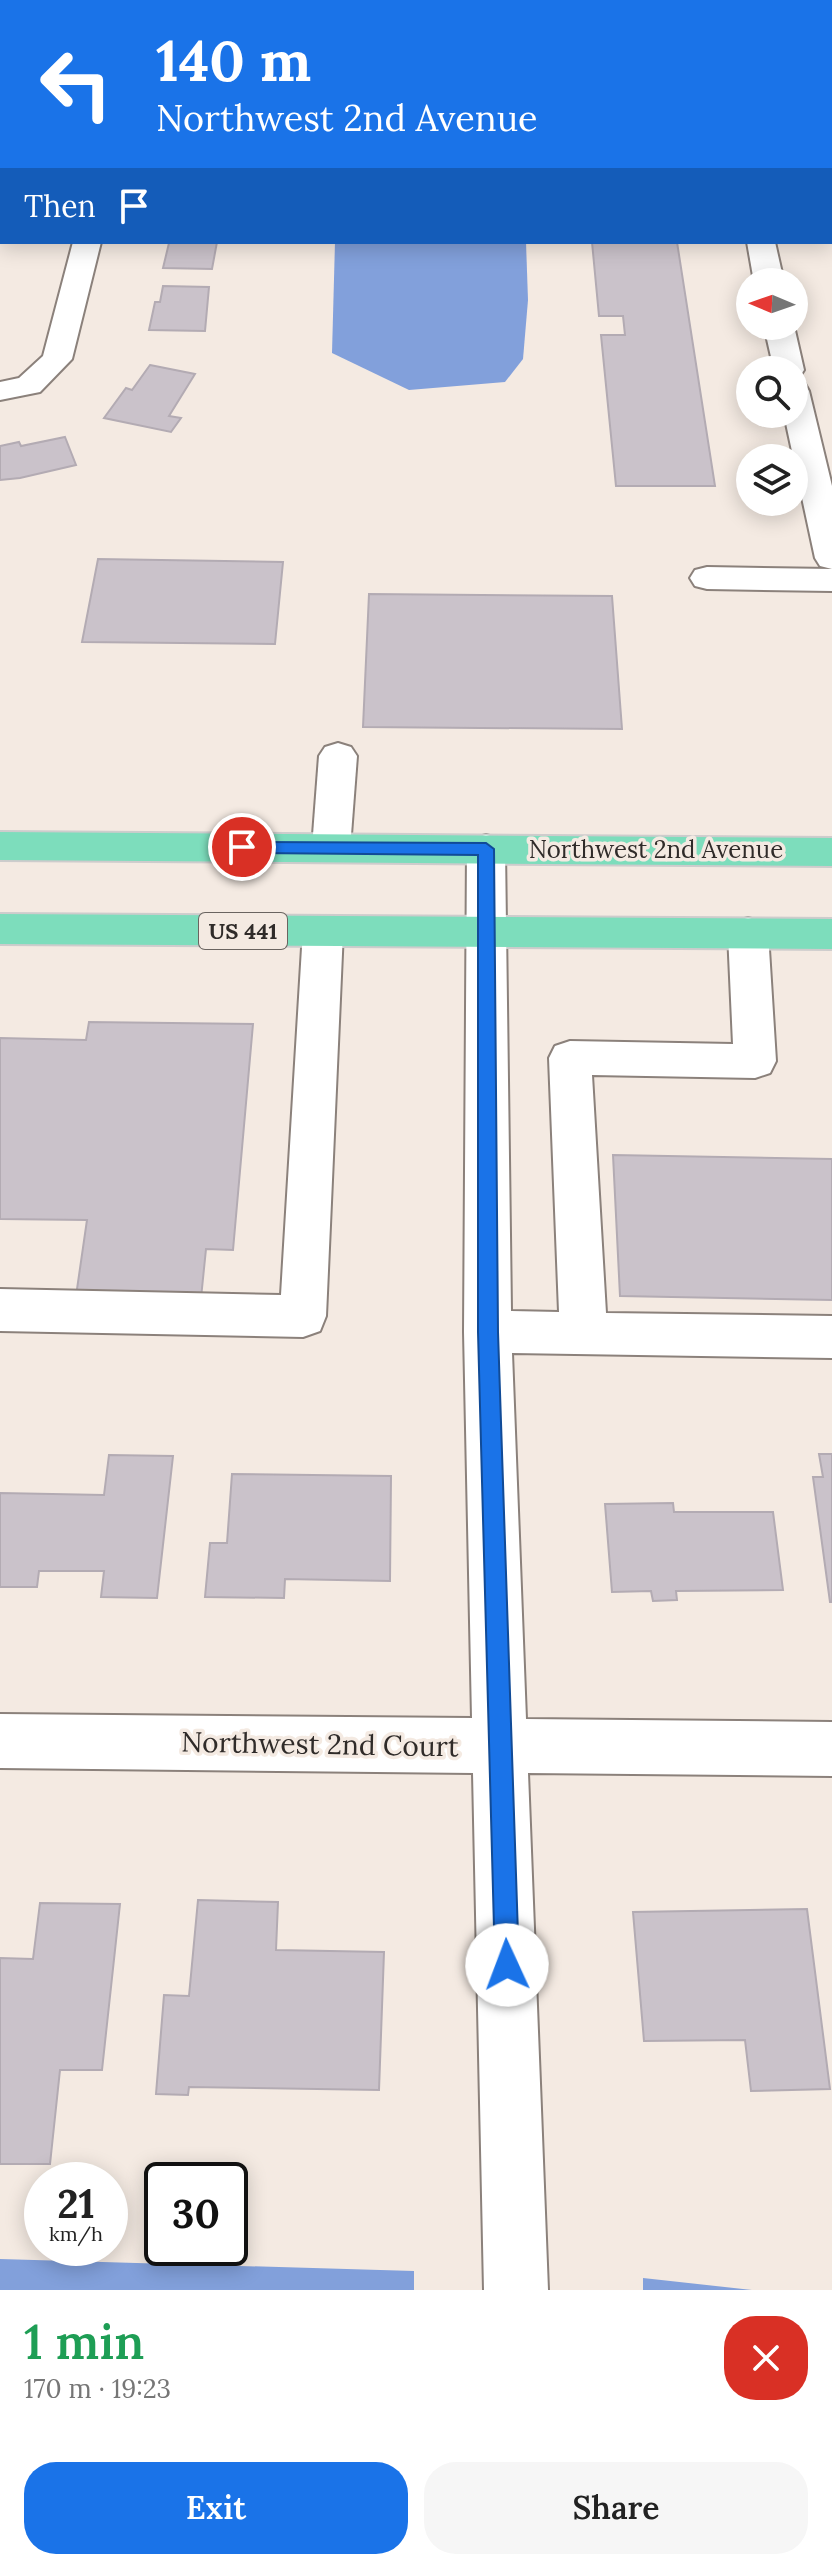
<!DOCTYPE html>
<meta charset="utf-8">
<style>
:root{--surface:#fff;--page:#f6f6f6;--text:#222;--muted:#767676;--accent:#1a73e8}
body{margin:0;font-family:Lora,serif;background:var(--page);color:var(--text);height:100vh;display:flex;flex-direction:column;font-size:30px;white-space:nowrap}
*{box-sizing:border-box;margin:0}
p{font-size:26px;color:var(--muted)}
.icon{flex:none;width:44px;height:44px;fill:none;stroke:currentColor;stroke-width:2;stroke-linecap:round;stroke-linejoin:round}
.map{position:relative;height:2290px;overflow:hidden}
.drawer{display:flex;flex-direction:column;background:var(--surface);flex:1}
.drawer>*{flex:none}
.banner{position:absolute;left:0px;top:0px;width:832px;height:244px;box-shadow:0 4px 20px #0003;background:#1a73e8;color:#fff;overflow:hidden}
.needle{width:52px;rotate:272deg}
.controls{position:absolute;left:736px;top:268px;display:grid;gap:16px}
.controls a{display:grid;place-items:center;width:72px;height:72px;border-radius:50%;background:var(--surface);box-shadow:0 4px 20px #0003;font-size:40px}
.speed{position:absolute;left:24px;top:2162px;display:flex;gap:16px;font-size:40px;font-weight:700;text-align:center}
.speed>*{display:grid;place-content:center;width:104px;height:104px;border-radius:50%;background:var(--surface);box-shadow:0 4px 20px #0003;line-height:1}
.speed small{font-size:20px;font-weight:400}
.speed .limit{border:4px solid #111;border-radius:12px;background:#fff;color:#111}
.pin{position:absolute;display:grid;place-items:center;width:68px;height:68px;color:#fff;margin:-34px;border:4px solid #fff;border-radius:50%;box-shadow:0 2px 8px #0007}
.me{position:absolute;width:88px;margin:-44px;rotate:358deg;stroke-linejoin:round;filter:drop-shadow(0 0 6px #0008)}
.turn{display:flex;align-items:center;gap:28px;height:168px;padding:0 24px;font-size:36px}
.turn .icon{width:104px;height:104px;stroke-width:2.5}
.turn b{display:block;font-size:56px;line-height:68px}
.then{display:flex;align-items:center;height:76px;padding:0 24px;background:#0003;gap:16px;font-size:30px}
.round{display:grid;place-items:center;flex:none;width:84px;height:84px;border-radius:32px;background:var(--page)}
.overview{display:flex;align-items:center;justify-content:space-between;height:136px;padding:0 24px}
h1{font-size:48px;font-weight:600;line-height:60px;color:#1e9e55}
.action{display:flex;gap:16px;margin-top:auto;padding:16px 24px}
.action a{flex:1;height:92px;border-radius:32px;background:var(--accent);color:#fff;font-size:32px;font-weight:600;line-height:92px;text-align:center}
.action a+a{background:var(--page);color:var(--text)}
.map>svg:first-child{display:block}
.water{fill:#82a0db}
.building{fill:#cac2ca;stroke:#b3abb3;stroke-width:2}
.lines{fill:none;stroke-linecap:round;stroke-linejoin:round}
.minor-casing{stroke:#8b817b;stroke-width:4}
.major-casing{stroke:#cdcccc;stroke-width:4}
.minor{fill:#fff;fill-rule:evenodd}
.major{fill:#7dddbc;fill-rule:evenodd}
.route{fill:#1a73e8;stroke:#114b97;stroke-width:2}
.labels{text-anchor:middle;stroke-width:7;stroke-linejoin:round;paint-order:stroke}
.shield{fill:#f4eae2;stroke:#6a6460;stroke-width:2}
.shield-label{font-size:22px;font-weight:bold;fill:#2f2b29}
.street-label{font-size:24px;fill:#2f2b29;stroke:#f4eae2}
.near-street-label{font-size:28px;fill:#2f2b29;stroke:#f4eae2}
</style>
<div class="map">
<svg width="832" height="2290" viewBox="0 0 832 2290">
<rect width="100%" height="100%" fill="#f4eae2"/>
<g class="water">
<path d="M335,242H526L528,300L523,359L505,382L409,390L332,353Z"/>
<path d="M0,2259L414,2271V2290H0Z"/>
<path d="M643,2278L752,2290H643Z"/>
</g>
<g class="building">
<path d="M784,0H832V187L830,2Z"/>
<path d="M217,242L212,269L163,268L169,243Z"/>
<path d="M592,242H677L715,486H616L601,335H625L623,316H599Z"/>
<path d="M163,286L209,287L205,331L149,330L155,302H160Z"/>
<path d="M150,365L195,374L169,416L181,418L171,432L104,418L126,388L132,390Z"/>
<path d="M65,437L76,465L20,478L0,480V446L19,442L21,446Z"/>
<path d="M98,559L283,562L275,644L82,642Z"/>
<path d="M369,594L612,596L622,729L363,727Z"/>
<path d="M89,1022L253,1024L233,1250L206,1249L201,1298L76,1296L87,1220L0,1219V1038L86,1040Z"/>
<path d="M613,1155L832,1159V1300L620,1296Z"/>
<path d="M819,1454H832V1602H830L813,1477H823Z"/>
<path d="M109,1455L173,1456L157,1598L101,1597L104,1571H39L37,1587H0V1493L104,1495Z"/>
<path d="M232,1474L391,1476L390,1581L285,1579L284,1598L205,1597L210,1543H227Z"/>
<path d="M673,1503L674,1512H773L783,1590L676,1591L677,1600L653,1601L651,1591L612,1592L605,1504Z"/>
<path d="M198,1900L278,1902L276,1950L384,1952L379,2090L189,2087L188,2095L156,2094L164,1995L189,1996Z"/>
<path d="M40,1903L120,1904L102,2070H60L50,2164H0V1958L33,1959Z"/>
<path d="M807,1909L830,2089L751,2091L745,2040L644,2041L633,1912Z"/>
</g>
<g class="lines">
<g class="minor-casing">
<g id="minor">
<rect x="698" y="0" width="24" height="2"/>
<path d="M73,242H101L72,359L40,392L0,400V382L19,378L43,356Z"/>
<path d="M747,242H775L784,282H754Z"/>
<path d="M764,326H794L804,370L800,376L794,378V370H774Z"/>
<path d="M794,382L805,384L809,391L832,486V569L820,566L815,558L784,414H794Z"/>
<path d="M707,567L832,569V591L707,589L695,586L690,578L695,570Z"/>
<path d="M338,743L351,747L357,756L350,848L345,858L331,862L317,858L312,848L319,756L325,747Z"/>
<path d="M486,835L500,839L505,849L511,1311L559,1312L549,1058L555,1046L570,1041L733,1044L728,933L734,922L748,918L762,922L768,933L776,1061L770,1073L755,1078L592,1075L606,1313L832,1316V1358L512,1353L526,1719L832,1722V1776L528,1773L548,2290H484L473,1773L0,1768V1714L472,1718L464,1332L467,849L472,839Z"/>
<path d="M323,916L337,920L343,931L326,1316L320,1331L303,1337L0,1331V1289L281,1295L303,931L309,920Z"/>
</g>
</g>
<g class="major-casing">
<g id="major">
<path d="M0,832L832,838V866L0,860Z"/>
<path d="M0,914L832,919V949L0,944Z"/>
</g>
</g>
<use href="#minor" class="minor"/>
<use href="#major" class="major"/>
</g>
<path class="route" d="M242,842L486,843L494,849L498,1332L519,1965L516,1974L507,1977L499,1974L495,1965L478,1332V855L242,853L234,847Z"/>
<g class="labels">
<rect class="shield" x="199" y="913" width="88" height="36" rx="6"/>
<g class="shield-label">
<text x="243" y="939">US 441</text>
</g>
<g class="street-label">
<text x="656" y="858">Northwest 2nd Avenue</text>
</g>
<g class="near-street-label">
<text transform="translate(320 1744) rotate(1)" y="10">Northwest 2nd Court</text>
</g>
</g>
</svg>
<div class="controls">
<a><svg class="needle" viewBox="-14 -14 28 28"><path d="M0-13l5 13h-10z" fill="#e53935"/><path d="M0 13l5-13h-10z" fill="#767676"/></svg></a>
<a><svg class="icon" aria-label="search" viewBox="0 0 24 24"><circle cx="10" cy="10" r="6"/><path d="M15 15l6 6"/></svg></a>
<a><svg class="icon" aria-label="layers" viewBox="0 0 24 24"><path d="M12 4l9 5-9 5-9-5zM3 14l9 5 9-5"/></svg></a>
</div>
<div class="speed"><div>21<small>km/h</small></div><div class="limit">30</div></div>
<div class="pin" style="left:242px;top:847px;background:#d93025"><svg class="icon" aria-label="arrive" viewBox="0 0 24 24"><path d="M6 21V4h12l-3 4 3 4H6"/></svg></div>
<svg class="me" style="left:507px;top:1965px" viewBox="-20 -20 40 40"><circle r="19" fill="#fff"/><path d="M0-13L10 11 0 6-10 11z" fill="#1a73e8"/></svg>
<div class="banner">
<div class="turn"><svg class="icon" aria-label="left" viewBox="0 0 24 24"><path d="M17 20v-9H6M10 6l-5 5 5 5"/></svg><div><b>140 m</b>Northwest 2nd Avenue</div></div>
<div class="then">Then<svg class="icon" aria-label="arrive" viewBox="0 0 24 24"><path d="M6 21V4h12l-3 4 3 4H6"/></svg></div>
</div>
</div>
<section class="drawer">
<div class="overview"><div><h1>1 min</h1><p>170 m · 19:23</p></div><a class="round" style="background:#d93025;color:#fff"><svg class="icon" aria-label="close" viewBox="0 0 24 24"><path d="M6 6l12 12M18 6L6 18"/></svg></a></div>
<div class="action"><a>Exit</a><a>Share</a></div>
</section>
